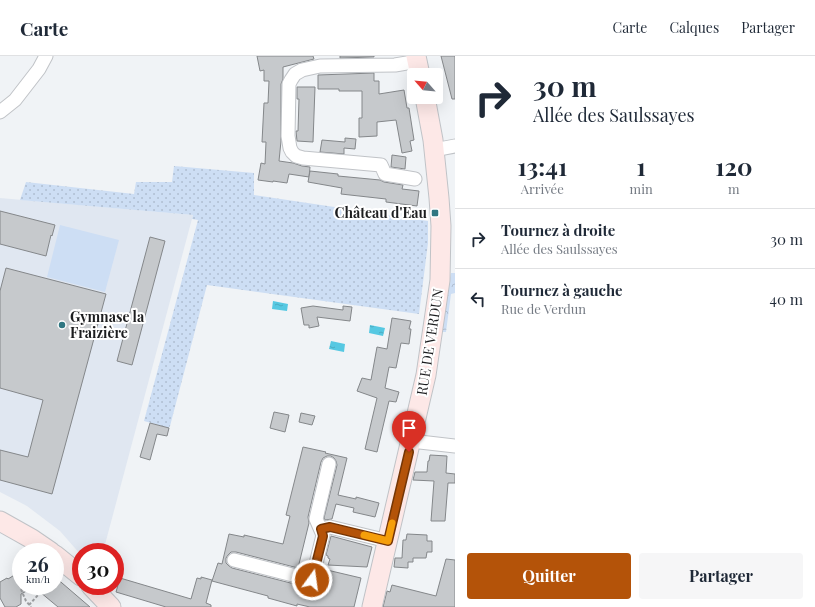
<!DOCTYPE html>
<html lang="fr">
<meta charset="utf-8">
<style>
:root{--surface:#fff;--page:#f6f6f7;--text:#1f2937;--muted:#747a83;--line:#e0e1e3;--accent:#b45309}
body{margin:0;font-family:"Playfair Display",serif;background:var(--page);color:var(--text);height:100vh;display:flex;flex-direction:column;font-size:15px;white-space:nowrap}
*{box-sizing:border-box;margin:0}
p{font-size:13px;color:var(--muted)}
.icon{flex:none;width:22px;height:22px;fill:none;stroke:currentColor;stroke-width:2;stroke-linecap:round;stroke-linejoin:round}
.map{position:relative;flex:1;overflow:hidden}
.panel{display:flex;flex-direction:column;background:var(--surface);width:360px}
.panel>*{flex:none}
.top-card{background:#fff;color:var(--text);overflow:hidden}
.needle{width:26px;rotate:297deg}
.buttons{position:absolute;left:407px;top:12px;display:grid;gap:8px}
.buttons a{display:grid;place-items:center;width:36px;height:36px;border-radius:4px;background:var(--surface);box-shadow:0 4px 16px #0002;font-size:20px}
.speed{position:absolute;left:12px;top:487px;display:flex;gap:8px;font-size:20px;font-weight:700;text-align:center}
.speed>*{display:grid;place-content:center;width:52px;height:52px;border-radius:50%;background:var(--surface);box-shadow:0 4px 16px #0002;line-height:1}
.speed small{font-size:10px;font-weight:400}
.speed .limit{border:6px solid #d22;background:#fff;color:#111}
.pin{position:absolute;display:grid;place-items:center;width:34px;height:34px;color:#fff;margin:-41px -17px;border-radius:50% 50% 50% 0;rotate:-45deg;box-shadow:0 0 4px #0007}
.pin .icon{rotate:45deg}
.me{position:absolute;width:44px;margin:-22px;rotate:14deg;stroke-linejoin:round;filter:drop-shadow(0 0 3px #0008)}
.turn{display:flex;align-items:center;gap:14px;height:84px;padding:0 12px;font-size:18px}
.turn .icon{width:52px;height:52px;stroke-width:2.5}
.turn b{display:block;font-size:28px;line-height:34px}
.eta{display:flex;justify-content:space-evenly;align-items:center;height:68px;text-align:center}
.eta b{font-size:24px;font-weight:700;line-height:28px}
.button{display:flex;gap:8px;margin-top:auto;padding:8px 12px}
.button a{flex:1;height:46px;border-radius:4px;background:var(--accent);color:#fff;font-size:16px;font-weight:700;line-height:46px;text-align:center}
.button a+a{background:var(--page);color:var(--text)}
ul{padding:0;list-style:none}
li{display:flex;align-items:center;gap:12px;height:60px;padding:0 12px;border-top:1px solid var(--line)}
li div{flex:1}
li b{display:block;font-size:15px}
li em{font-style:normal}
header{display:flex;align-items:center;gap:24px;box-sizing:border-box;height:56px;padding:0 20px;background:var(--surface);border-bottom:1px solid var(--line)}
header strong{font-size:19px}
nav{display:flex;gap:22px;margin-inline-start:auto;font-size:14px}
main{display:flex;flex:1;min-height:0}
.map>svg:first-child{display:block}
.built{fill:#e0e7f1}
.grass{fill:url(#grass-dots)}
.forest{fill:url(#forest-crowns)}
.park{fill:#cddef4}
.water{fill:url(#water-ripples)}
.building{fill:#c6c9cc;stroke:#84878a}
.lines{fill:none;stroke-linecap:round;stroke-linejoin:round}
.street-casing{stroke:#c0c3c7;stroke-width:15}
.secondary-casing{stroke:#c0c3c7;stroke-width:21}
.path{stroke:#a0a2a5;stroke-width:2;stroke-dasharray:3 2;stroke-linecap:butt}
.street{stroke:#fff;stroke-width:13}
.secondary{stroke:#fde8e7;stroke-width:19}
.route-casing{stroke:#753606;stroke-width:10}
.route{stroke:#b45309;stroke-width:7}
.slow{stroke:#f59e0b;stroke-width:7}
.poi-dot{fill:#307782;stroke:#fff;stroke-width:1.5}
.labels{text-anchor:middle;stroke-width:4;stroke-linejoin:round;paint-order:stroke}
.poi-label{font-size:14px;font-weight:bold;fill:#1c1d1f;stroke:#fff;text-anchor:end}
.street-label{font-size:14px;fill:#1c1d1f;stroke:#fff}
</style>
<header>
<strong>Carte</strong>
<nav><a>Carte</a><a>Calques</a><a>Partager</a></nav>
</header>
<main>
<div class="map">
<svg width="455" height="551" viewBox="0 0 455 551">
<defs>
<pattern id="grass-dots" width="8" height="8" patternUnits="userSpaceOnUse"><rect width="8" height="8" fill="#cddef4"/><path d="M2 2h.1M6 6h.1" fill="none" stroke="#afbed1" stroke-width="1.8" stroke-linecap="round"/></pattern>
<pattern id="forest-crowns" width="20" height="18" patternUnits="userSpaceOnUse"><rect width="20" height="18" fill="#cddef4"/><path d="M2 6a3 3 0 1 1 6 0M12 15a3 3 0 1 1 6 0" fill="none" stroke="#afbed1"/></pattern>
<pattern id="water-ripples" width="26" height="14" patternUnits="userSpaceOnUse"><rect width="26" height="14" fill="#56c8e2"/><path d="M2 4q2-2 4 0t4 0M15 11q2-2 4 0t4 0" fill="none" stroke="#4aabc1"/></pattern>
</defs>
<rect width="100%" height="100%" fill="#f0f3f6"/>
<path class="built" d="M0,142L193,159L103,496H81V499L60,475L27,450L0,436Z"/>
<path class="grass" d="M174,110L254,117V139L428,165V187L419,258L207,229L170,370L169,372L144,365L198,164L192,163L193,159L20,144L26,126L134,138L136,126H172Z"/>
<path class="forest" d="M451,217H455V237L451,238L446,276H438Z"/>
<path class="park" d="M60,169L119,184L105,236L47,221Z"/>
<g class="water">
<path d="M273,245L288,248L287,255L272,253Z"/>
<path d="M370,269L385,272L383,280L369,277Z"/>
<path d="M331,285L345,288L344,296L329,293Z"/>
</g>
<g class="building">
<path d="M257,0H313L314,3L283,11V23L281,28V85L279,105L293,107L302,110L310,111L309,121L289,118L287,127L273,125V126L258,124L261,107L265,108L266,86H262L264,47H268L269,25H264V14L260,15Z"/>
<path d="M340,0H374V1L340,2Z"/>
<path d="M441,0H455V43H452Z"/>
<path d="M374,17V25H379V38L404,34L407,52H409L414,84L410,85L412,95L402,97L396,64L377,66V80L359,81V62H362V35H339V33H318V19Z"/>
<path d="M297,31H315L313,86L297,85L296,75H298L299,43H297Z"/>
<path d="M345,82L356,83L355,93L344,92V98L320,96L322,84L345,86Z"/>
<path d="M392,99L406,101L405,113L391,111Z"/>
<path d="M310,115L338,118V120L380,124L384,126L403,129L402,133L419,135L417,150L386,146V143L341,138L342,132L308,126Z"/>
<path d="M0,155L55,169L52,180L51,179L46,200L0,188Z"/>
<path d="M150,181L165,185L132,309L117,305Z"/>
<path d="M6,212L106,238L52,438L0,424V394L28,401L43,344L0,332V235Z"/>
<path d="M313,250L343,254V250L352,251L350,265L317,261L319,270L309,272V269H304L301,252Z"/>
<path d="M392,262L411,265L409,273H411L409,288L401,287L396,312L389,311L385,332L399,336L396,346L389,345L377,396L365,393L377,342L357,335L362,322L371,324L377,291L387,293Z"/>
<path d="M274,356L289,359L285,376L270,372Z"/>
<path d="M301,357L315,360L312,369L299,366Z"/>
<path d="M150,367L169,372L167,380L157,378L150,404L140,401Z"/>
<path d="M303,391L326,396L325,397L347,402L338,439L356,443V441L379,447L375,461L353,456L354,452L336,448L332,463L325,464L324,462L337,409L336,405L334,402L331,400H327L323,402L321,406L308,461L309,467L298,512L236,496H231L228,499L226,502V507L229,510L232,512L310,532H317L318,529L323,530L327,514L361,522L354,551H310L297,548V550L268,542V540L212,525L218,507L222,508L229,478L244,481V479L283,488L290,460L286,459Z"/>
<path d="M430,399L447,400L446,417L455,418V427H448L445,465H431L434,425L413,424L415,416H427L428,405H429Z"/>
<path d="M407,478L427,479V485H432V496H427L426,502H413V506H408V512L394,511L395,502H402L403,484H406Z"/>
<path d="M331,480L372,491L367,511L328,509L330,503L328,502V500L326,499Z"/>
<path d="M446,503L455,504V551H383L387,535L390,536L392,529L436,540Z"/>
<path d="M21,515V530H55V521L90,551H58L34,531L21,538V548L16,551H5L0,542V526L7,522L8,523Z"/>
<path d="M201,521L212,524L206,547L211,549V551H166L116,536L120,522L191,543L197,522L201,523Z"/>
</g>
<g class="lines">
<g class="street-casing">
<g id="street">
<path d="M0,56L15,44L39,13L46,0"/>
<path d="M434,94L455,90"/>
<path d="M415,123L385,118L381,109L303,102L296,100L292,96L290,92L288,80L289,28L291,24L295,18L302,14L320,10L395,9L418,5"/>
<path d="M411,385L455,390"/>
<path d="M321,473L330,471L388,485"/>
<path d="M234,504L312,524L323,479L316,463L329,408"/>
</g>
</g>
<g class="secondary-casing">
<g id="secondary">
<path d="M416,0L420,19"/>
<path d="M0,465L32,483L51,496"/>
<path d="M55,499L81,520"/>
<path d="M91,530L111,551"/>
<path d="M372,551L426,319L440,224L441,170L439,142L433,84L425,41"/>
</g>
</g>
<g class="path">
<path d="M17,524L26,545L31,551"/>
<path d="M29,549L38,539"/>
</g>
<use href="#street" class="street"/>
<use href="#secondary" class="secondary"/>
</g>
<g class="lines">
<g class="route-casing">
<path id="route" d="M312,524L323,480L321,473L330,471L388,485L409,396"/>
</g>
<use href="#route" class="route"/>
<path class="slow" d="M364,479L388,485L392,467"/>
</g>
<g class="poi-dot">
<rect x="431" y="153" width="8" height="8" rx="2"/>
<circle cx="62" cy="269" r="4"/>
</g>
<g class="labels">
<g class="poi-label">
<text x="427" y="162">Château d'Eau</text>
<text x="70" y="266" text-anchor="start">Gymnase la<tspan x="70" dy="16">Fraizière</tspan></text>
</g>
<g class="street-label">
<text transform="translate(430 286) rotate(-81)" y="5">RUE DE VERDUN</text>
</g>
</g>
</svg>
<div class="buttons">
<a><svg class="needle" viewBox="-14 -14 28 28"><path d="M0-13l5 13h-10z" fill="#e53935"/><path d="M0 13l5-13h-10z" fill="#747a83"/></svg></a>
</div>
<div class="speed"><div>26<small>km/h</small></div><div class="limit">30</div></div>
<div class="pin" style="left:409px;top:396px;background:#d93025"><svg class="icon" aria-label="arrive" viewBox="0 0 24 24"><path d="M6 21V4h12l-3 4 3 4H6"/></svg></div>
<svg class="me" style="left:312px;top:524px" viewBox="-20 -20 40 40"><circle r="17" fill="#b45309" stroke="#fff" stroke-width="3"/><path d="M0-11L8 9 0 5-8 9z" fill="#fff"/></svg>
</div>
<section class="panel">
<div class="top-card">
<div class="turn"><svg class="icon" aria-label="right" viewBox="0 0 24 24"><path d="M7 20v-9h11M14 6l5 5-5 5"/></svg><div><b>30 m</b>Allée des Saulssayes</div></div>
</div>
<div class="eta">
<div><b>13:41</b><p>Arrivée</p></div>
<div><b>1</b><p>min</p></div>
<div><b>120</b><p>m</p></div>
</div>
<ul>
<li><svg class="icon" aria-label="right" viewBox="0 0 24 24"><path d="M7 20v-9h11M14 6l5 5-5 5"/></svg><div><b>Tournez à droite</b><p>Allée des Saulssayes</p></div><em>30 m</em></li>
<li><svg class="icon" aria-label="left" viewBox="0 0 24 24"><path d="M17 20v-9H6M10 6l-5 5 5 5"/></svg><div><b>Tournez à gauche</b><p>Rue de Verdun</p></div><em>40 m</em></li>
</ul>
<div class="button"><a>Quitter</a><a>Partager</a></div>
</section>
</main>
